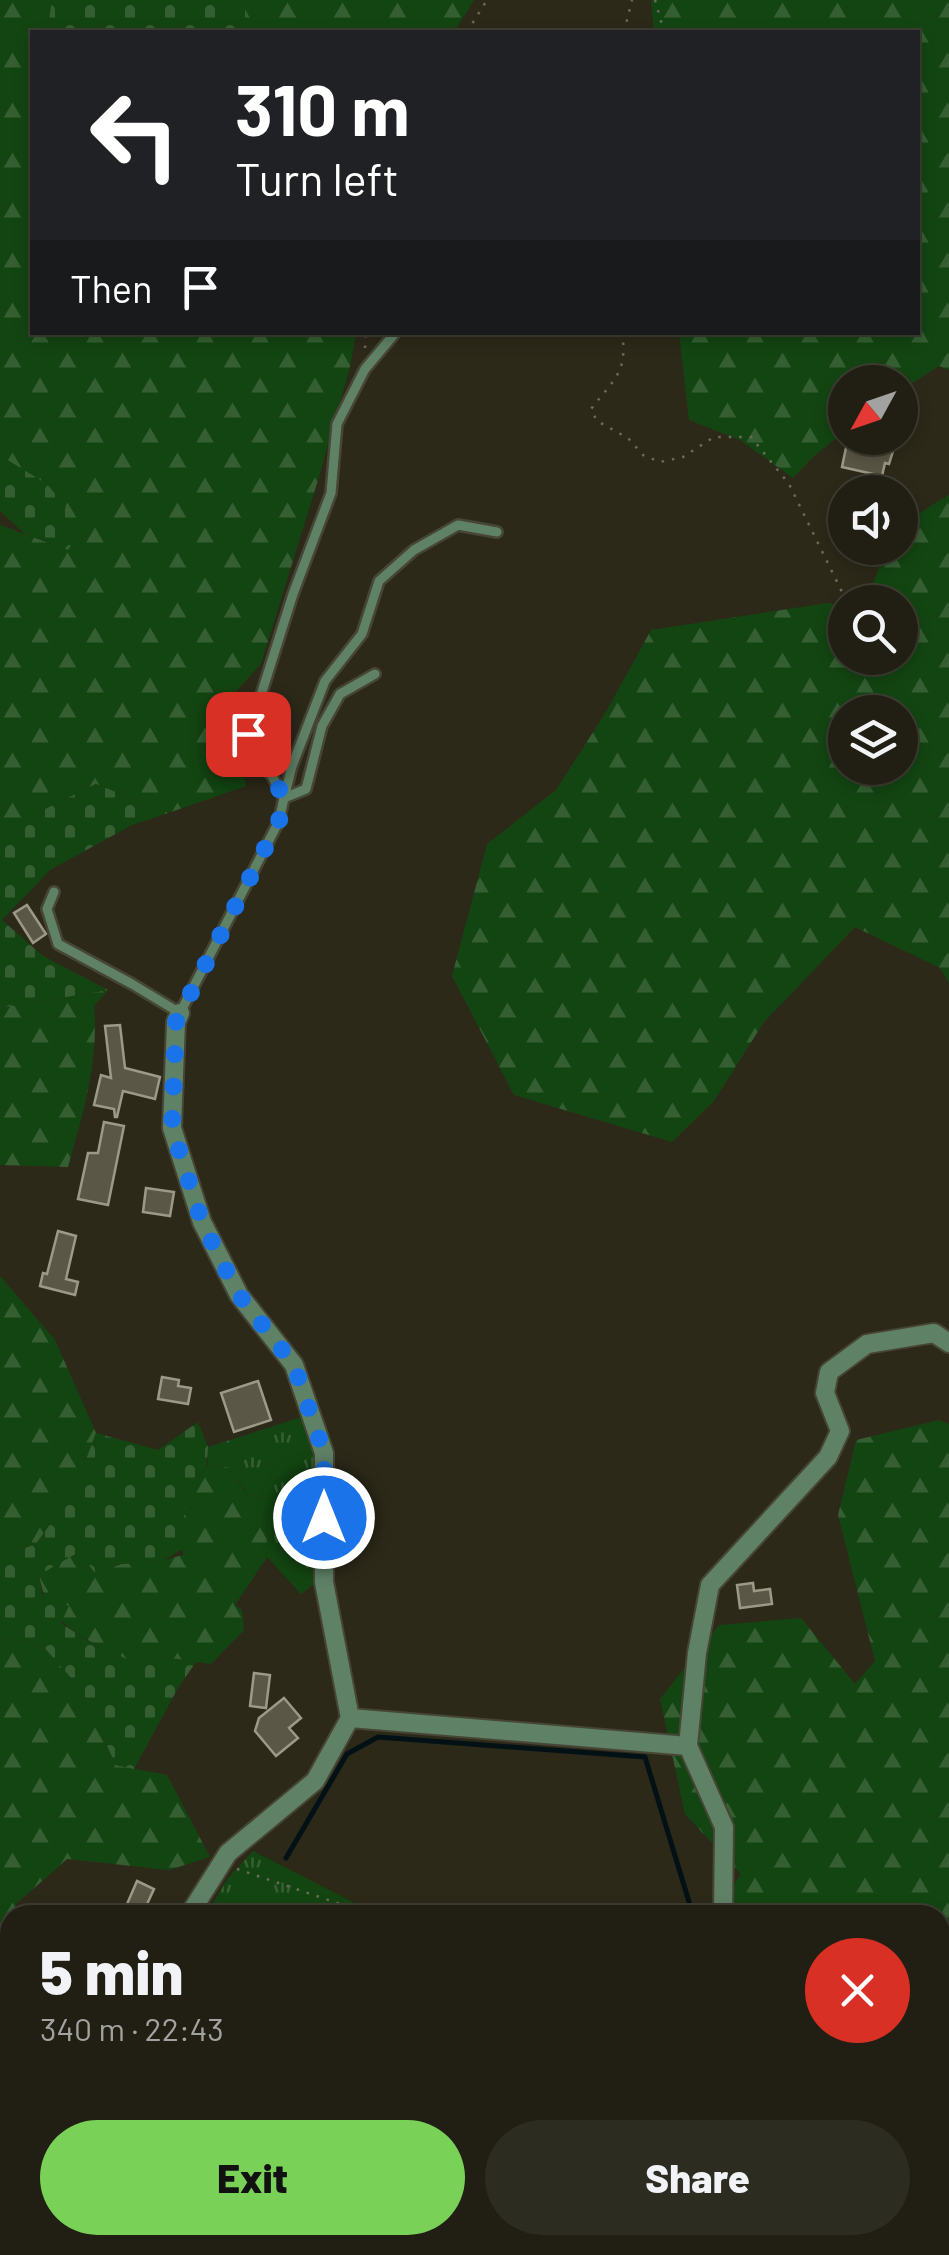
<!DOCTYPE html>
<meta charset="utf-8">
<style>
:root{--surface:#211f13;--page:#2d2c21;--text:#f1f3f6;--muted:#a2a2a0;--line:#3e3d33;--accent:#79d157}
body{margin:0;font-family:Barlow,sans-serif;background:var(--page);color:var(--text);height:100vh;display:flex;flex-direction:column;font-size:38px;white-space:nowrap}
*{box-sizing:border-box;margin:0}
p{font-size:32px;color:var(--muted)}
.icon{flex:none;width:55px;height:55px;fill:none;stroke:currentColor;stroke-width:2;stroke-linecap:round;stroke-linejoin:round}
.map{position:relative;flex:1;overflow:hidden}
.sheet{position:absolute;left:0px;top:1905px;width:950px;height:350px;display:flex;flex-direction:column;background:var(--surface);border-radius:30px 30px 0 0;box-shadow:0 5px 15px #0003,0 0 0 2px var(--line)}
.sheet>*{flex:none}
.guide{position:absolute;left:30px;top:30px;width:890px;height:305px;border-radius:0px;box-shadow:0 5px 15px #0003,0 0 0 2px var(--line);background:#202124;color:#fff;overflow:hidden}
.needle{width:65px;rotate:230deg}
.fabs{position:absolute;left:828px;top:365px;display:grid;gap:20px}
.fabs a{display:grid;place-items:center;width:90px;height:90px;border-radius:50%;background:var(--surface);box-shadow:0 5px 15px #0003,0 0 0 2px var(--line);font-size:50px}
.pin{position:absolute;display:grid;place-items:center;width:85px;height:85px;color:#fff;margin:-42px;border-radius:20px;box-shadow:0 5px 15px #0006}
.me{position:absolute;width:110px;margin:-55px;rotate:0deg;stroke-linejoin:round;filter:drop-shadow(0 0 8px #0008)}
.turn{display:flex;align-items:center;gap:35px;height:210px;padding:0 40px;font-size:45px}
.turn .icon{width:130px;height:130px;stroke-width:2.5}
.turn b{display:block;font-size:70px;line-height:85px}
.then{display:flex;align-items:center;height:95px;padding:0 40px;background:#0003;gap:20px;font-size:38px}
.round{display:grid;place-items:center;flex:none;width:105px;height:105px;border-radius:52px;background:var(--page)}
.headline{display:flex;align-items:center;justify-content:space-between;height:170px;padding:0 40px}
h1{font-size:60px;font-weight:800;line-height:75px}
.action{display:flex;gap:20px;margin-top:auto;padding:20px 40px}
.action a{flex:1;height:115px;border-radius:60px;background:var(--accent);color:#111;font-size:40px;font-weight:800;line-height:115px;text-align:center}
.action a+a{background:var(--page);color:var(--text)}
.map>svg:first-child{display:block}
.grass{fill:url(#grass-tufts)}
.forest{fill:url(#forest-firs);fill-rule:evenodd}
.cemetery{fill:url(#cemetery-stones)}
.lines{fill:none;stroke-linecap:round;stroke-linejoin:round}
.stream{stroke:#021115;stroke-width:5}
.building{fill:#5b5746;stroke:#9d9987;stroke-width:2.5}
.lane-casing{stroke:#474535;stroke-width:14}
.street-casing{stroke:#474535;stroke-width:22}
.path{stroke:#6d6a5d;stroke-width:2.5;stroke-dasharray:2.5 8;stroke-linecap:butt}
.lane{stroke:#5f8166;stroke-width:9}
.street{stroke:#5f8166;stroke-width:18}
.route{stroke:#1a73e8;stroke-width:18;stroke-dasharray:0 32.4}
</style>
<div class="map">
<svg width="949" height="2255" viewBox="0 0 949 2255">
<defs>
<pattern id="grass-tufts" width="24" height="20" patternUnits="userSpaceOnUse" patternTransform="scale(2.5)"><rect width="24" height="20" fill="#134512"/><path d="M3 7l-1-3M5 7V3M7 7l1-3M15 17l-1-3M17 17v-4M19 17l1-3" fill="none" stroke="#355f33"/></pattern>
<pattern id="forest-firs" width="22" height="20" patternUnits="userSpaceOnUse" patternTransform="scale(2.5)"><rect width="22" height="20" fill="#134512"/><path d="M5 1l3.5 6h-7zM16 11l3.5 6h-7z" fill="#355f33"/></pattern>
<pattern id="cemetery-stones" width="16" height="16" patternUnits="userSpaceOnUse" patternTransform="scale(2.5)"><rect width="16" height="16" fill="#134512"/><path d="M2 7V4a2 2 0 0 1 4 0v3zM10 15v-3a2 2 0 0 1 4 0v3z" fill="#355f33"/></pattern>
</defs>
<rect width="100%" height="100%" fill="#2c2919"/>
<g class="grass">
<path d="M305,1416L318,1453V1581L301,1594L267,1557L266,1498L248,1495L228,1467L208,1466V1447Z"/>
<path d="M253,1851L378,1915H206L228,1878Z"/>
<path d="M940,2241L949,2243V2255H608L587,2245H940Z"/>
</g>
<g class="forest">
<path d="M0,0H52L47,32H32V332L356,333L350,367L318,480L261,664L229,699L246,786L168,813L96,784L0,831V525L68,550L6,459L0,465Z"/>
<path d="M240,0H474L454,32H236L251,20Z"/>
<path d="M651,0H949V370L939,366L900,391V382H845V431L814,456L793,478L740,440L689,420L679,333L918,332V32H654Z"/>
<path d="M949,495V983L940,968L855,927L764,1022L714,1101L672,1142L514,1095L452,976L487,844L556,790L606,712L651,630L828,603L845,607V658H900V602H866L882,560L892,548H900C900,521 929,507 949,495ZM845,712H900V768H845Z"/>
<path d="M108,990L94,1006C99,1061 83,1114 68,1167L0,1165V1008Z"/>
<path d="M0,1276L55,1340L96,1433L74,1491L36,1544L0,1557Z"/>
<path d="M939,1420L949,1424V2117H940V1915H712L741,1874L685,1814L660,1699L719,1625L801,1618L855,1684L875,1661L838,1515L856,1440Z"/>
<path d="M207,1466L228,1467L247,1495L266,1498L267,1557L235,1605L242,1610L244,1630L211,1664L169,1658L137,1665C94,1641 47,1631 39,1574L79,1551L95,1573L121,1564L164,1560L183,1555L181,1529L191,1484Z"/>
<path d="M0,1637L42,1645L79,1687L116,1765L167,1775L210,1857L169,1870L67,1859L16,1904L13,1915H10L7,1943L10,1946V1996L0,1999Z"/>
</g>
<g class="cemetery">
<path d="M52,0H240L251,20L236,32H47Z"/>
<path d="M6,459L47,484L82,527L68,550L25,534L0,511V465Z"/>
<path d="M96,784L168,813L132,825L50,870L2,920L43,956L108,990L0,1008V831Z"/>
<path d="M198,1422L208,1447L207,1466L191,1484L181,1529L183,1549L164,1560L122,1564L95,1573L79,1552L39,1575L42,1594L69,1606L61,1623L86,1640L133,1662L169,1658L196,1662L178,1688L134,1769L116,1765L79,1687L42,1645L0,1637V1557L36,1544L74,1491L96,1433L158,1450Z"/>
</g>
<g class="lines">
<g class="stream">
<path d="M286,1858L347,1754L378,1737L645,1757L693,1915"/>
<path d="M940,2213L949,2212"/>
</g>
</g>
<g class="building">
<path d="M848,438H883L881,445L894,448L889,464L885,463L882,476L842,467Z"/>
<path d="M27,905L46,934L33,943L14,913Z"/>
<path d="M120,1025L125,1068L160,1077L155,1099L123,1091L117,1117H115L114,1109L94,1105L101,1075L111,1078L105,1026Z"/>
<path d="M104,1122L124,1126L108,1205L78,1199L88,1153H98Z"/>
<path d="M146,1188L174,1192L170,1216L143,1212Z"/>
<path d="M58,1231L76,1236L66,1279L78,1282L75,1295L40,1286L43,1273L47,1274Z"/>
<path d="M162,1377L179,1380L178,1386L191,1388L188,1404L158,1399Z"/>
<path d="M258,1381L271,1420L234,1432L221,1393Z"/>
<path d="M753,1583L754,1591L770,1589L772,1604L740,1608L737,1585Z"/>
<path d="M254,1673L270,1675L266,1708L250,1706Z"/>
<path d="M284,1698L301,1718L289,1728L298,1738L276,1756L255,1731L259,1718Z"/>
<path d="M137,1881L154,1889L142,1915H133L124,1911Z"/>
</g>
<g class="lines">
<g class="lane-casing">
<g id="lane">
<path d="M284,798L292,766L325,681L362,634L379,581L414,550L458,525L497,532"/>
<path d="M284,798L306,789L322,726L340,694L375,674"/>
<path d="M54,892L47,909L58,944L132,984L180,1013L279,821L284,798L272,776L252,753L249,733L293,594L331,493L337,424L365,369L396,332"/>
</g>
</g>
<g class="street-casing">
<g id="street">
<path d="M180,1013L176,1022L172,1128L202,1222L239,1295L294,1365L324,1453V1582L350,1718L315,1781L228,1853L189,1915"/>
<path d="M350,1718L688,1746L724,1827L723,1915"/>
<path d="M688,1746L697,1653L710,1585L828,1457L840,1431L825,1393L829,1372L867,1344L934,1333L949,1343"/>
<path d="M940,2195L949,2191"/>
<path d="M0,2201L10,2191"/>
</g>
</g>
<g class="path">
<path d="M655,0L664,32"/>
<path d="M467,32L487,0"/>
<path d="M624,32L632,0"/>
<path d="M622,332C628,373 614,379 591,409L597,421L628,438L643,455L660,462L683,457L714,437H751L789,484L843,594L852,602"/>
<path d="M365,348L366,332"/>
<path d="M237,1869L349,1907L366,1915"/>
<path d="M470,2245L477,2255"/>
</g>
<use href="#lane" class="lane"/>
<use href="#street" class="street"/>
</g>
<g class="lines">
<path class="route" d="M248,734L252,753L272,776L284,798L279,821L176,1022L172,1128L202,1222L226,1270L239,1295L294,1365L324,1453V1518"/>
</g>
</svg>
<div class="fabs">
<a><svg class="needle" viewBox="-14 -14 28 28"><path d="M0-13l5 13h-10z" fill="#e53935"/><path d="M0 13l5-13h-10z" fill="#a2a2a0"/></svg></a>
<a><svg class="icon" aria-label="sound" viewBox="0 0 24 24"><path d="M4 9h4l5-4v14l-5-4H4zM17 9q2 3 0 6"/></svg></a>
<a><svg class="icon" aria-label="search" viewBox="0 0 24 24"><circle cx="10" cy="10" r="6"/><path d="M15 15l6 6"/></svg></a>
<a><svg class="icon" aria-label="layers" viewBox="0 0 24 24"><path d="M12 4l9 5-9 5-9-5zM3 14l9 5 9-5"/></svg></a>
</div>
<div class="pin" style="left:248px;top:734px;background:#d93025"><svg class="icon" aria-label="arrive" viewBox="0 0 24 24"><path d="M6 21V4h12l-3 4 3 4H6"/></svg></div>
<svg class="me" style="left:324px;top:1518px" viewBox="-20 -20 40 40"><circle r="17" fill="#1a73e8" stroke="#fff" stroke-width="3"/><path d="M0-11L8 9 0 5-8 9z" fill="#fff"/></svg>
<div class="guide">
<div class="turn"><svg class="icon" aria-label="left" viewBox="0 0 24 24"><path d="M17 20v-9H6M10 6l-5 5 5 5"/></svg><div><b>310 m</b>Turn left</div></div>
<div class="then">Then<svg class="icon" aria-label="arrive" viewBox="0 0 24 24"><path d="M6 21V4h12l-3 4 3 4H6"/></svg></div>
</div>
<section class="sheet">
<div class="headline"><div><h1>5 min</h1><p>340 m · 22:43</p></div><a class="round" style="background:#d93025;color:#fff"><svg class="icon" aria-label="close" viewBox="0 0 24 24"><path d="M6 6l12 12M18 6L6 18"/></svg></a></div>
<div class="action"><a>Exit</a><a>Share</a></div>
</section>
</div>
